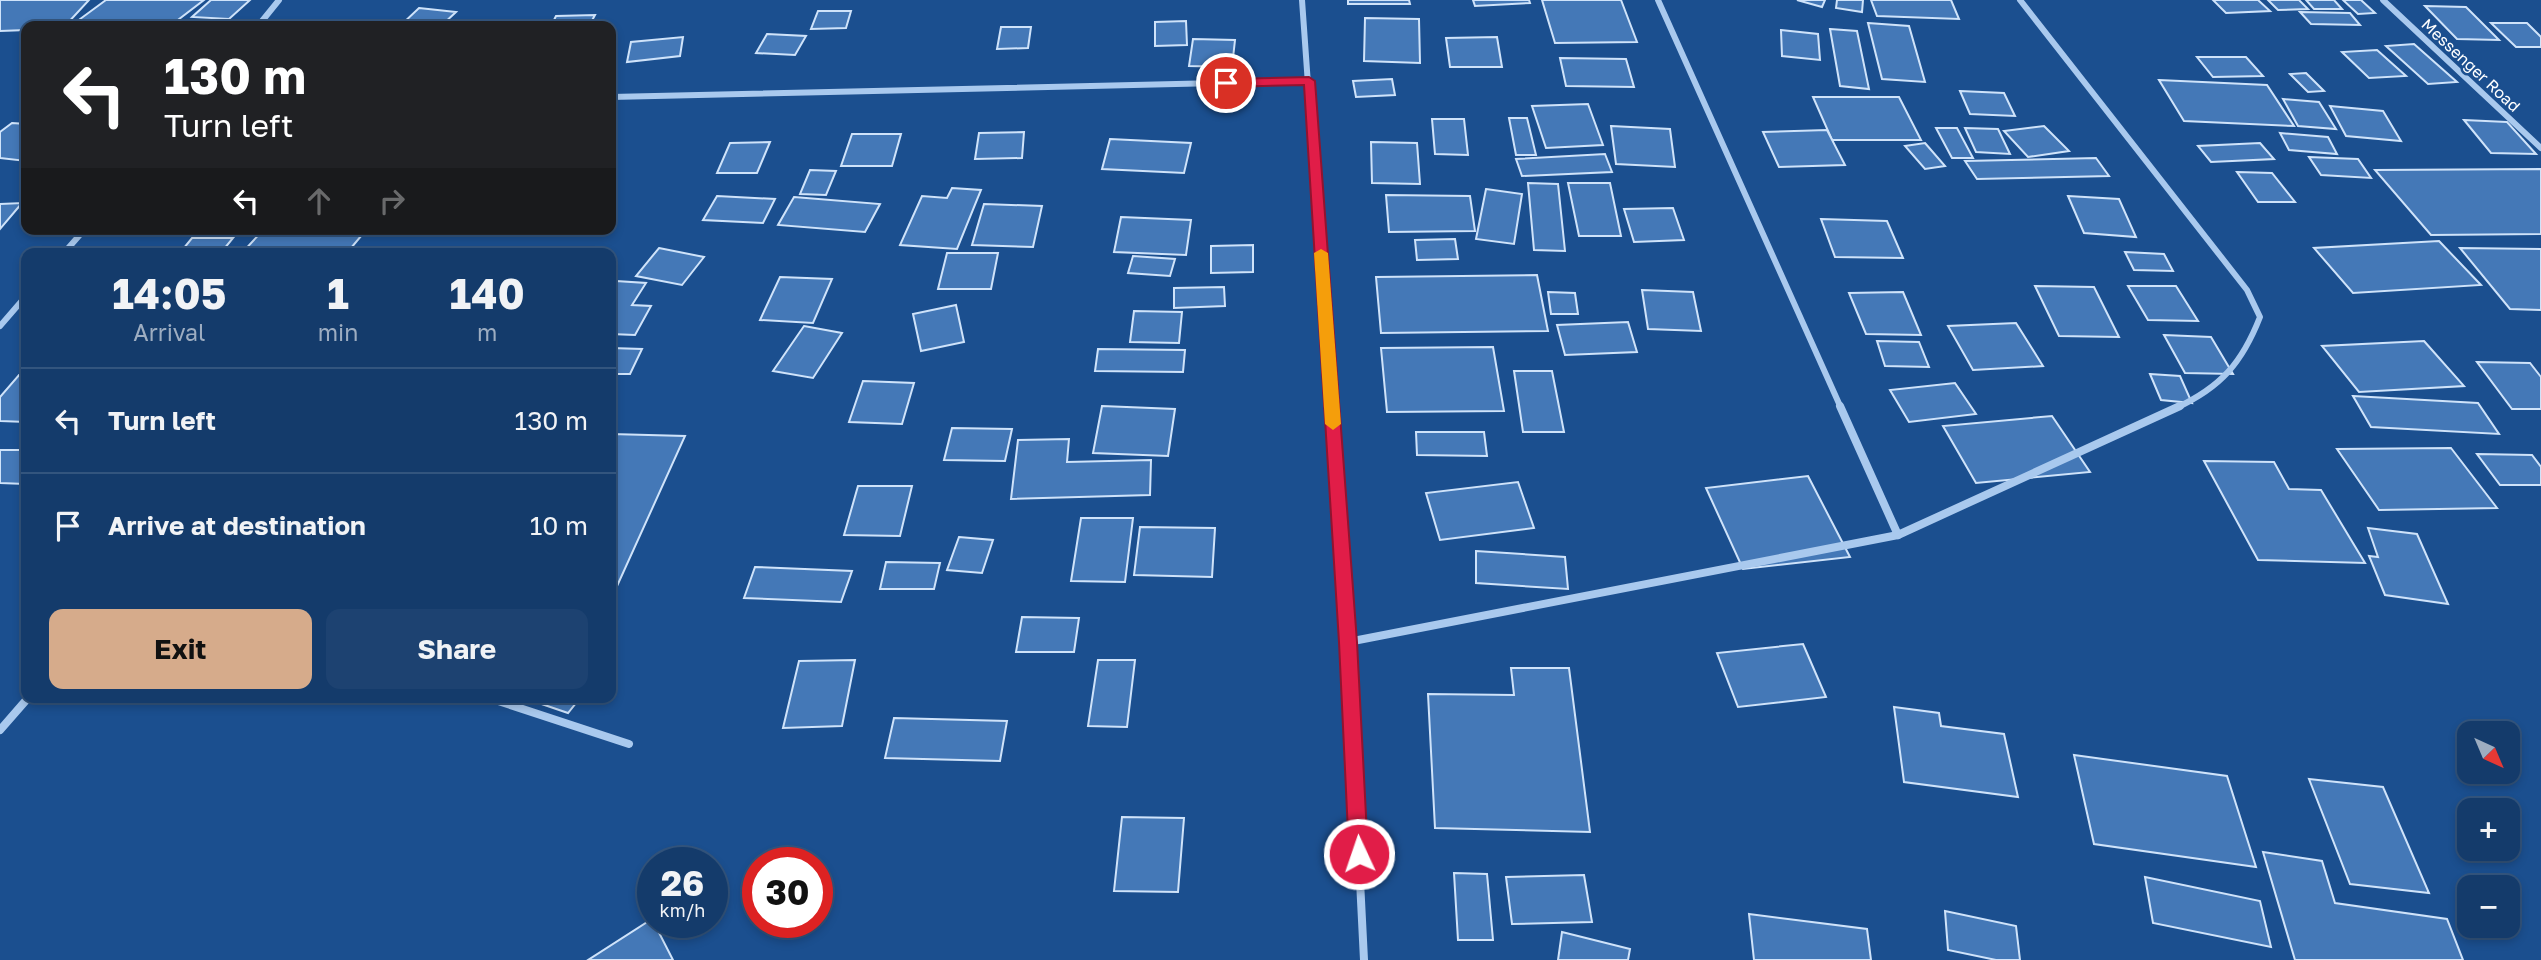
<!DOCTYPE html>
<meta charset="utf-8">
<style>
:root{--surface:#143b6b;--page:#1d4271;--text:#f1f3f6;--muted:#9dadc1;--line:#33557e;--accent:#d6ab8b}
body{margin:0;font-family:"Golos Text",sans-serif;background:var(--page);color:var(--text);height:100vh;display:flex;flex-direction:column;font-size:26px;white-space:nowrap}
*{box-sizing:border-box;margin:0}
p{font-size:23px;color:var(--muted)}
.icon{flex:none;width:38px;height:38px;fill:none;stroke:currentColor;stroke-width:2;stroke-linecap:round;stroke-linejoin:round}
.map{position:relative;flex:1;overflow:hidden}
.details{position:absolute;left:21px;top:248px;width:595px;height:455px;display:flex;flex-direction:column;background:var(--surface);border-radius:14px;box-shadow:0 4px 10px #0003,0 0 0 2px var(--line)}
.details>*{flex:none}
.hud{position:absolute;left:21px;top:21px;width:595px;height:214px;border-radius:14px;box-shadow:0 4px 10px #0003,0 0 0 2px var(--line);background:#202124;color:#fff;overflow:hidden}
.needle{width:46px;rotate:136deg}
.buttons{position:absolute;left:2457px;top:721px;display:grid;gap:14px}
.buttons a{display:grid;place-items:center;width:63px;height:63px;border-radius:14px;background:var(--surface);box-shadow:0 4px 10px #0003,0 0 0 2px var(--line);font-size:35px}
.speed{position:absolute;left:637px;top:847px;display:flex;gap:14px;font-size:35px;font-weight:700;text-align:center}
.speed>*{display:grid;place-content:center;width:91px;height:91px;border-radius:50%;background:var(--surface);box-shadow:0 4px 10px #0003,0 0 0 2px var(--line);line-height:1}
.speed small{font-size:18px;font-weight:400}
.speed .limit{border:10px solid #d22;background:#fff;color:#111}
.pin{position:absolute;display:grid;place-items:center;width:60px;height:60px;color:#fff;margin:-30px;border:4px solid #fff;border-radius:50%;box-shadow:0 2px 7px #0007}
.me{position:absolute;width:77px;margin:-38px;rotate:357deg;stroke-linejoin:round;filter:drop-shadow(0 0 5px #0008)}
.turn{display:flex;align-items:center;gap:24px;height:147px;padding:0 28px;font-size:32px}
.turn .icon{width:91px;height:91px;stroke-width:2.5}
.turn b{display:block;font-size:49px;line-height:60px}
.lanes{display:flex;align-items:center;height:66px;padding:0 28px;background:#0003;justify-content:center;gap:35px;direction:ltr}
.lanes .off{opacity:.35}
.eta{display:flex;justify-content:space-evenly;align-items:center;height:119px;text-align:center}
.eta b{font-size:42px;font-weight:700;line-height:49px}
.cta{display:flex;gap:14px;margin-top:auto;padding:14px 28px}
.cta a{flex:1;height:80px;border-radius:14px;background:var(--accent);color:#111;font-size:28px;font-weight:700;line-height:80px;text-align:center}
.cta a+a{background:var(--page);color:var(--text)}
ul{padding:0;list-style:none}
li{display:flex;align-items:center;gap:21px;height:105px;padding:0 28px;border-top:2px solid var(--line)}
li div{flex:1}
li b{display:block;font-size:26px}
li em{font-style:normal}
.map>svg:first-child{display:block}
.building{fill:#4478b7;stroke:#cfe3fa;stroke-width:2}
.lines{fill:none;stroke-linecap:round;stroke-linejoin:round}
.street-far1{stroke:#a9c9ee;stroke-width:6}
.street{stroke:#a9c9ee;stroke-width:8}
.route{fill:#e11d48;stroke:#92132f;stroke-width:2}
.slow{fill:#f59e0b}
.labels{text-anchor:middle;stroke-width:5;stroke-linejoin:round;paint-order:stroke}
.far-street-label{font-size:16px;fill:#fff;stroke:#1b4f8f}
</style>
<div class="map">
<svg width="2541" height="960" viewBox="0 0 2541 960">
<rect width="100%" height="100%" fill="#1b4f8f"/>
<g class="building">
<path d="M0,0H89L65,26H26V30L0,31Z"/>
<path d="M106,0H204L170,26L76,22Z"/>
<path d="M211,0H250L229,19L192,17Z"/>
<path d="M1348,0H1409L1410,4H1348Z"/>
<path d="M1473,0H1529L1530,3L1475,6Z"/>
<path d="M1542,0H1621L1637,42L1555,43Z"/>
<path d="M1797,0H1825L1822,7Z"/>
<path d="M1837,0H1863L1862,12L1836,8Z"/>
<path d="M1871,0H1951L1959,19L1877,16Z"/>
<path d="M2213,0H2258L2270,11L2226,13Z"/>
<path d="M2268,0H2299L2308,9L2278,10Z"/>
<path d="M2306,0H2334L2342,9H2314Z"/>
<path d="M2343,0H2361L2375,13L2358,14Z"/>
<path d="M2425,6L2466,7L2499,40L2457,39Z"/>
<path d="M419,8L456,12L441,26H400Z"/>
<path d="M818,11H851L846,28L811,29Z"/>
<path d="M2300,12L2350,13L2360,25L2311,24Z"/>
<path d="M595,15L589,26H551L556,16Z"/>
<path d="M1365,18L1419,19L1420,63L1364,61Z"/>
<path d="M1186,21L1187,45L1155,46V22Z"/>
<path d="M1868,23L1909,26L1925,82L1882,79Z"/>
<path d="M2491,23H2527L2541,37V47H2516Z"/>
<path d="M1001,27H1031L1028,48L997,49Z"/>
<path d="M1830,29L1857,31L1869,89L1840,86Z"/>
<path d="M1781,30L1818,34L1820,60L1782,56Z"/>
<path d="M767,34L806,36L795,55L756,53Z"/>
<path d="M683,37L680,56L627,62L631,42Z"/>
<path d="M1497,37L1502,67H1450L1446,38Z"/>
<path d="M1193,39L1235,40L1232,67L1189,66Z"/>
<path d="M2414,44L2457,82L2428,84L2386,46Z"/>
<path d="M2377,50L2406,76L2369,78L2342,52Z"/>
<path d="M2197,57H2246L2263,76L2213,77Z"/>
<path d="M1560,58L1626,59L1634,87L1566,86Z"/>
<path d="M2306,73L2324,91L2308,92L2290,74Z"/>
<path d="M1392,79L1395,95L1356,97L1353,81Z"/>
<path d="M2159,80L2267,85L2294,126L2184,121Z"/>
<path d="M1960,91L2004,93L2015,116L1970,114Z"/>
<path d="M1813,97H1899L1921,140H1832Z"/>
<path d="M2283,99L2319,102L2336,129L2298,126Z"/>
<path d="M1588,104L1603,145L1546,148L1532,106Z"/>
<path d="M2330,106L2383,111L2401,141L2346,136Z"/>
<path d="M1509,118H1527L1536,155H1516Z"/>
<path d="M1432,119H1464L1468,155L1435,154Z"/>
<path d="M2464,120L2507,122L2536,154L2491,153Z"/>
<path d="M12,123L26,124V161L0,158V132Z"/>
<path d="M1611,126L1670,129L1675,167L1616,164Z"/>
<path d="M2044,126L2069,151L2028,157L2004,131Z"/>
<path d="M1936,128H1957L1973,158H1952Z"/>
<path d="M1965,128L1998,129L2010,154L1976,152Z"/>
<path d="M1827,130L1845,165L1779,167L1763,132Z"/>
<path d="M1024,132L1022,158L975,159L979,133Z"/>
<path d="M2280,133L2328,137L2337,154L2289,150Z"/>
<path d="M852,134H901L892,166H841Z"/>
<path d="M1110,139L1191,143L1184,173L1102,169Z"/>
<path d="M770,142L757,173H717L730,143Z"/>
<path d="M1371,142L1417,143L1420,184L1372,183Z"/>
<path d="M1925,143L1945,166L1925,169L1905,146Z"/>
<path d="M2260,143L2274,159L2211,162L2198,146Z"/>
<path d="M1605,154L1612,172L1522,176L1516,159Z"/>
<path d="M2309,157L2358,159L2371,178L2321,175Z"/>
<path d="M2096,158L2109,176L1977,179L1965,161Z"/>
<path d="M2541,169V234L2431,235L2375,170Z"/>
<path d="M810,170L836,171L826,195L800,194Z"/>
<path d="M2237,172L2272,173L2295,202H2258Z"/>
<path d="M1528,183L1558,184L1565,251L1534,250Z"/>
<path d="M1568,183H1610L1621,236H1579Z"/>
<path d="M952,188L981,190L957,249L900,245L922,196L947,198Z"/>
<path d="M1486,189L1522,194L1514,244L1476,239Z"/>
<path d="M1386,195L1470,196L1475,231L1389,232Z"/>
<path d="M717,196L775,199L763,223L703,220Z"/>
<path d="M2068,196L2119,199L2136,237L2084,233Z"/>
<path d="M794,197L880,204L865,232L778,225Z"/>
<path d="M22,203L0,229V204Z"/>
<path d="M984,204L1042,206L1033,247L972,245Z"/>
<path d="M1673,208L1684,240L1634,242L1624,209Z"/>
<path d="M1121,217L1191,220L1186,255L1114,252Z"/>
<path d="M1821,219L1887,221L1903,258L1835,257Z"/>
<path d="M264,229H367L346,254H241Z"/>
<path d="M192,238H233L220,254H179Z"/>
<path d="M1455,239L1458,259L1417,260L1415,240Z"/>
<path d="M2439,241L2481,285L2353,293L2314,248Z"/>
<path d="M1253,245V272L1211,273V246Z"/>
<path d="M659,248L704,257L682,285L636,276Z"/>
<path d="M2460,248L2541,249V310L2510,309Z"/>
<path d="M2125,252L2164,254L2173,271L2134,270Z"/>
<path d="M947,253H998L991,289H938Z"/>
<path d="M1133,256L1175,259L1170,276L1128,273Z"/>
<path d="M1537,275L1548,331L1381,333L1376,277Z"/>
<path d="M780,277L832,279L813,323L760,320Z"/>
<path d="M616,281L646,283L632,305L651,306L635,335L611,334V291Z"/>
<path d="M2035,286L2094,287L2119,337L2059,336Z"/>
<path d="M2128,286H2176L2198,321L2148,320Z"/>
<path d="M1224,287L1225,306L1174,308V288Z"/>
<path d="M1642,290L1693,292L1701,331L1648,329Z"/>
<path d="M1548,292L1575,293L1578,314H1551Z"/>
<path d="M1903,292L1921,335L1866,334L1849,293Z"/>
<path d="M956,305L964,342L921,351L913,314Z"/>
<path d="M1134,311L1182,312L1179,343L1130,342Z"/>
<path d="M1628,322L1637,352L1565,355L1557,325Z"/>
<path d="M2016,323L2043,366L1973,370L1948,326Z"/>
<path d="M804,326L842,333L813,378L773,371Z"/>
<path d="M2164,335L2211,337L2233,374L2185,373Z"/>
<path d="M1877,341L1919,342L1929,367L1885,366Z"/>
<path d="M2424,341L2464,386L2359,392L2322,346Z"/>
<path d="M1493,347L1504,411L1387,412L1381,348Z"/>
<path d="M611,348L642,349L630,374H611Z"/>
<path d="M1098,349L1185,350L1183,372L1095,371Z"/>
<path d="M2477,362L2530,363L2541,377V409H2512Z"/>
<path d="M1514,371H1552L1564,432H1523Z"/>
<path d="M2150,374L2180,376L2192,403L2161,400Z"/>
<path d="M19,375L26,376V422L0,421V397Z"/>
<path d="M863,381L914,383L902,424L849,422Z"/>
<path d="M1955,383L1976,414L1909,422L1890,390Z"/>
<path d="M2353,396L2478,403L2499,434L2371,427Z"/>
<path d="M1102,406L1175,409L1168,456L1093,453Z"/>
<path d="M2052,416L2090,472L1976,483L1943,426Z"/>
<path d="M952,428L1012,429L1005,461L944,460Z"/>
<path d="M1416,432H1484L1487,456L1417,455Z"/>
<path d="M611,434L685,436L613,595H611Z"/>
<path d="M1069,439L1067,462L1151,460L1150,495L1011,499L1018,440Z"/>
<path d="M2451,448L2497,508L2379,510L2337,449Z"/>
<path d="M0,450H26L25,484L0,483Z"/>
<path d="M2477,454L2532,455L2541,467V485H2500Z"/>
<path d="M2204,461L2274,462L2289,489L2321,490L2365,563L2258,560Z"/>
<path d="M1808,476L1850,557L1743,569L1706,488Z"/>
<path d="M1518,482L1534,528L1440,540L1426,493Z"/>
<path d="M858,486H912L900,536L844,535Z"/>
<path d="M1081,518H1133L1125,582L1071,581Z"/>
<path d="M1140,527L1215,528L1212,577L1134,575Z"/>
<path d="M2368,528L2417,534L2448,604L2385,595L2369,556L2378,557Z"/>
<path d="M959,537L993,540L982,573L947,570Z"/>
<path d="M1476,551L1565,557L1568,589L1476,583Z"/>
<path d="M886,562L940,563L934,589H880Z"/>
<path d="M755,567L852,571L841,602L744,598Z"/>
<path d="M1022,617L1079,618L1074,652H1016Z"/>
<path d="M1803,644L1826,697L1738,707L1717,653Z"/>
<path d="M855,660L842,726L783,728L799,661Z"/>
<path d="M1098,660H1135L1127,727L1088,726Z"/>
<path d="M1511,668H1569L1590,832L1435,828L1428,694L1514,695Z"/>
<path d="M524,698H580L568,713Z"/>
<path d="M1894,707L1939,713L1941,726L2004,734L2018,797L1904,782Z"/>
<path d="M894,718L1007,721L1000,761L885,758Z"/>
<path d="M2074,755L2227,776L2256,867L2094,844Z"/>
<path d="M2309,779L2383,787L2429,893L2350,884Z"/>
<path d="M1122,817L1184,818L1178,892L1114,891Z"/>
<path d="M2263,852L2322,861L2335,903L2447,919L2463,960H2295Z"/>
<path d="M1454,873L1487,874L1493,940H1458Z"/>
<path d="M1584,875L1592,922L1512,924L1506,877Z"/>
<path d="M2145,877L2260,901L2271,947L2153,923Z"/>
<path d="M1945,911L2016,926L2020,960H1996L1948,950Z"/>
<path d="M1749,914L1867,929L1871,960H1754Z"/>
<path d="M652,919L673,960H588Z"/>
<path d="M1562,932L1630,949L1628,960H1558Z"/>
</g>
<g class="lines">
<g class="street-far1">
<path d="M1302,0L1331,408"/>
<path d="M1658,0L1841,408"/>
<path d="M2020,0L2247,290L2260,317C2242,363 2221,387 2176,408"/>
<path d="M2383,0L2541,148"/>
<path d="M258,26L279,0"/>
<path d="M611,97L1309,81"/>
<path d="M63,254L85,229"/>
<path d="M0,326L26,296"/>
</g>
<g class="street">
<path d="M1331,406L1348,642L1364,960"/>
<path d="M1898,535L2180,406"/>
<path d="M1348,642L1898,535L1840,406"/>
<path d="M489,698L629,744"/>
<path d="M0,730L28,698"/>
</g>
</g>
<path class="route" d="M1309,77L1315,81L1357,642L1368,854L1365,860L1359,863L1352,860L1349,854L1339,642L1304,85L1226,87L1220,83L1226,79Z"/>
<path class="slow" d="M1321,249L1328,253L1341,424L1333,430L1325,424L1314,253Z"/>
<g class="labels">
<g class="far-street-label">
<text transform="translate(2471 65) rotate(43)" y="6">Messenger Road</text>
</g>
</g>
</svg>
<div class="buttons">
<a><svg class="needle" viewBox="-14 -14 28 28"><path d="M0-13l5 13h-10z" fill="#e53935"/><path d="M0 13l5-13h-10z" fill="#9dadc1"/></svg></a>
<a>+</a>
<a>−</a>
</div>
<div class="speed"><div>26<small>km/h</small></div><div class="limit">30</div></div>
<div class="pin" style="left:1226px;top:83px;background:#d93025"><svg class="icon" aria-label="arrive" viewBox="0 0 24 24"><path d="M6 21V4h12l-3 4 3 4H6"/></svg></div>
<svg class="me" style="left:1359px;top:854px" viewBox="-20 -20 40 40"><circle r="17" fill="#e11d48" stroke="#fff" stroke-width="3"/><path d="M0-11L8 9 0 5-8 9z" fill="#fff"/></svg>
<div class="hud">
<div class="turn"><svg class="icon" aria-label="left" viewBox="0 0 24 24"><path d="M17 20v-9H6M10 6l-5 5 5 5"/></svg><div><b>130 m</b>Turn left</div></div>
<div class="lanes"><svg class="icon" aria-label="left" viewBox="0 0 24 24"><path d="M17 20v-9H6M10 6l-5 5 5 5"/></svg><svg class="icon off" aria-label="ahead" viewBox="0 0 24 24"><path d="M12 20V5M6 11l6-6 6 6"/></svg><svg class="icon off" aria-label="right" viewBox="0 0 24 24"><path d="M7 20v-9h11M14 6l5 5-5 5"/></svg></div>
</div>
<section class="details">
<div class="eta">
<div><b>14:05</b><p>Arrival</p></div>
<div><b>1</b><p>min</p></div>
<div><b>140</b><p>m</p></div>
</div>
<ul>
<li><svg class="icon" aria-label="left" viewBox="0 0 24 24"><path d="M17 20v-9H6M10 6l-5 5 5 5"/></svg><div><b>Turn left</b></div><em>130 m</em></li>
<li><svg class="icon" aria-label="arrive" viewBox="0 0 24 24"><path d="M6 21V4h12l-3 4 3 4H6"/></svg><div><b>Arrive at destination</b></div><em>10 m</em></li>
</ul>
<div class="cta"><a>Exit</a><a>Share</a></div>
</section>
</div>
